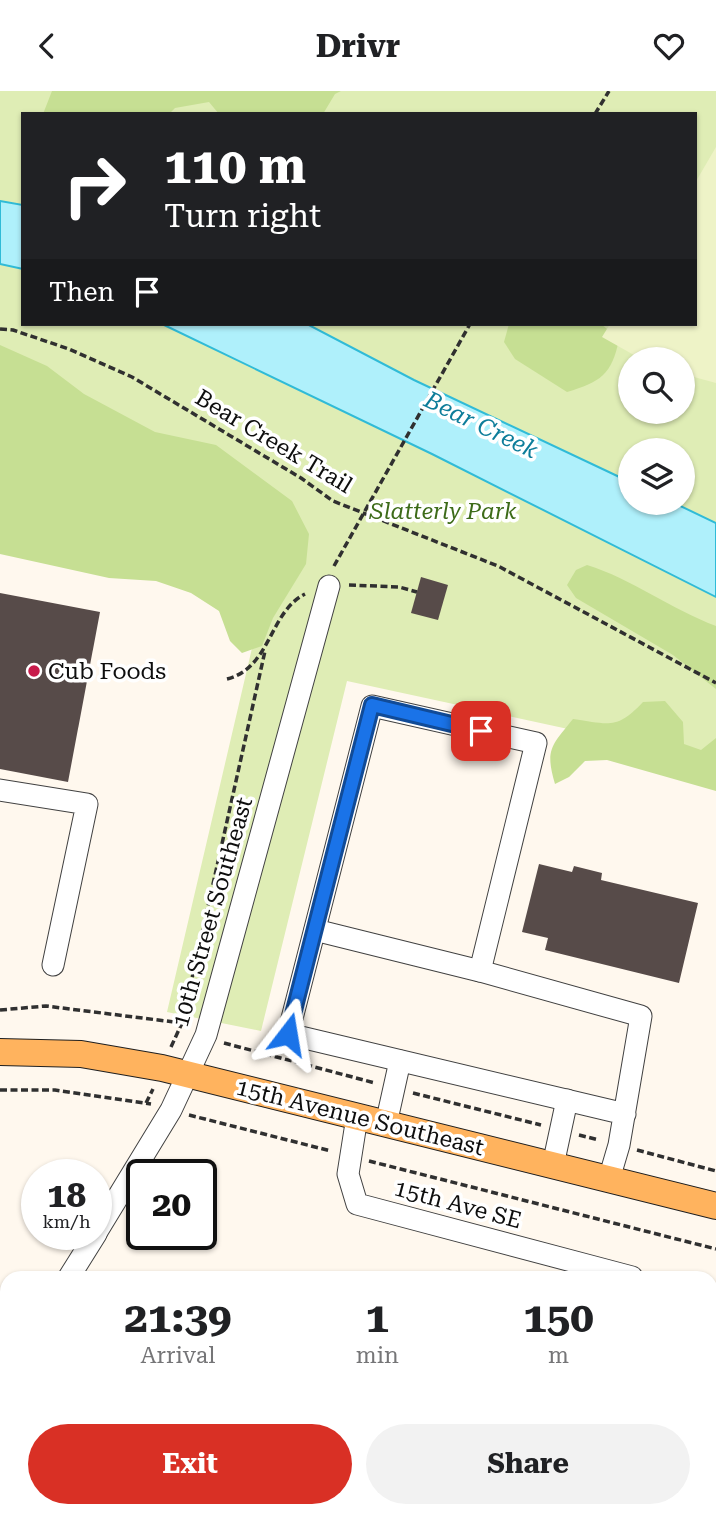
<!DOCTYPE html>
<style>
:root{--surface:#fff;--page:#f2f2f2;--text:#202124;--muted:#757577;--accent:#d93025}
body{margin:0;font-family:"Roboto Serif",serif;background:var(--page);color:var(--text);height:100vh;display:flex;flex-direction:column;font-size:26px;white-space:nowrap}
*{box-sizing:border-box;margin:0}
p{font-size:23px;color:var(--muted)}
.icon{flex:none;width:38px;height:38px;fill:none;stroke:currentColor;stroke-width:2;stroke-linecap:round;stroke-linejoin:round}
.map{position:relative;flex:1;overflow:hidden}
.details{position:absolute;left:0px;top:1180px;width:718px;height:247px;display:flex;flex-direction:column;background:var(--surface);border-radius:21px 21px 0 0;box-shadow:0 2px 5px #0004}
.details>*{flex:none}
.hud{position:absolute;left:21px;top:21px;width:676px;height:214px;border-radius:0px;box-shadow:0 2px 5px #0004;background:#202124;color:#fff;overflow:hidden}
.fabs{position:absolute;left:618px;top:256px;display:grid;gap:14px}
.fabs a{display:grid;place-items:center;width:77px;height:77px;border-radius:50%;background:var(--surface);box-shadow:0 2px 5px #0004;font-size:35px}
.speed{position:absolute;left:21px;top:1068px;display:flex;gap:14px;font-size:35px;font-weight:700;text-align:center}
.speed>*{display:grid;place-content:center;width:91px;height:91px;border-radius:50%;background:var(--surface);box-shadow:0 2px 5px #0004;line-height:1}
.speed small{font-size:18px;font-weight:400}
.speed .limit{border:4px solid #111;border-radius:10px;background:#fff;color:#111}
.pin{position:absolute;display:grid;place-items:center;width:60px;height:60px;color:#fff;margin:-30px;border-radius:14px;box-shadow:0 4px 10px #0006}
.me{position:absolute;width:77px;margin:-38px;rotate:14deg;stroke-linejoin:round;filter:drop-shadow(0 0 5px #0008)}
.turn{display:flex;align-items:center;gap:24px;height:147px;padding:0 28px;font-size:32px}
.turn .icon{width:91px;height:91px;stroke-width:2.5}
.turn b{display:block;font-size:49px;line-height:60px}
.then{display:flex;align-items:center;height:66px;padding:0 28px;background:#0003;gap:14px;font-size:26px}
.eta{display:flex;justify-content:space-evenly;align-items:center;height:119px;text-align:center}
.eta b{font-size:42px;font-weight:700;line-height:49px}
.primary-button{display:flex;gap:14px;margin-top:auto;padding:14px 28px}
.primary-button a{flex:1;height:80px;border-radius:42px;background:var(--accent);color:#fff;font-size:28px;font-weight:700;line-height:80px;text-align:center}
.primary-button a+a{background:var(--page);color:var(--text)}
header{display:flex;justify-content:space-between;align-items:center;height:91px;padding:0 28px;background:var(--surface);font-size:32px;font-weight:700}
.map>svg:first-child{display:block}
.green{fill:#dfedb5;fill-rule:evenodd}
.forest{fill:#c6df93}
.pitch{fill:#eef3c7}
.water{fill:#aff0fb;stroke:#30bbd7;stroke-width:2}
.building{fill:#574b49}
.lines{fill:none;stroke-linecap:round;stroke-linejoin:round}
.minor-casing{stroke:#414141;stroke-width:23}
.major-casing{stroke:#1f1f1f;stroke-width:28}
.path{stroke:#303030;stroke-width:3.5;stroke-dasharray:7 3.5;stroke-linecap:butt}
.minor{stroke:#fff;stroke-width:21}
.major{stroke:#ffb35e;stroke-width:26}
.route-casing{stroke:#114b97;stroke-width:18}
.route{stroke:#1a73e8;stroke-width:12}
.poi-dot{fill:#c81b4b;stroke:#fff;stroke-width:2.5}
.labels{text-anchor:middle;stroke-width:7;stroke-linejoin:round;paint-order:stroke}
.street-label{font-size:23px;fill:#0e0e0e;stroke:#fff}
.park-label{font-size:23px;font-style:italic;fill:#3d6b19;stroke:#fff}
.poi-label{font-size:23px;fill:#0e0e0e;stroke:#fff;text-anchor:start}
.water-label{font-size:24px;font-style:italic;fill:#0d7d9a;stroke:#fff}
</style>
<header><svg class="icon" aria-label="back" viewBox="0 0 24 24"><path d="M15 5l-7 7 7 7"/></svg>Drivr<svg class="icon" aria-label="heart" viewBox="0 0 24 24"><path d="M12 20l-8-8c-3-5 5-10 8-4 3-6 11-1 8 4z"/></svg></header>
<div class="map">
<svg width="716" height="1426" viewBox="0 0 716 1426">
<rect width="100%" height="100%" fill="#fff8ee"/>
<path class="green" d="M0,0H716V670L347,590L261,940L167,921L267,493L0,438ZM23,23H695V233H23ZM630,268H682V320H630ZM630,359H682V411H630Z"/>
<g class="forest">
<path d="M52,0H341L335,3L323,23H219L209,11L175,17L169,23H43Z"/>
<path d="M509,233H601L619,248C612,284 600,291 567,301L515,268L504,251Z"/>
<path d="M0,254L47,275L84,303L155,341L216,354L292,410L309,443L306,473L273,527L262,555L242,562L230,550L219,520L191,502L156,490L109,487L0,463Z"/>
<path d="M587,474C632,488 671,518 716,535V598L673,564L576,507L567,494L576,479Z"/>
<path d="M665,610L683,631L684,653L701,659L716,647V700L607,669L585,670L569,686L555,693C545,659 551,655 573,628C609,633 617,639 643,611Z"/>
</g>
<path class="pitch" d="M716,56V292L683,283L682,268H641L602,246L610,233H695V92Z"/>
<g class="water">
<path d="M0,110L23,114V178L0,173Z"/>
<path d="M162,233H307L414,289L630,391V411H672L716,432V506L432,363Z"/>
</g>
<g class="building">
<path d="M421,486L448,494L438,529L411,522Z"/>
<path d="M0,502L100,521L68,691L0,678Z"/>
<path d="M539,773L572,781L574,775L602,782L601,789L698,812L679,892L545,859L548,847L522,841Z"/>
</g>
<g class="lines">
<g class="minor-casing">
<g id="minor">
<path d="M0,699L87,713L53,874"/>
<path d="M315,839L480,880"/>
<path d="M357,1026L348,1083L357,1113L632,1186"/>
<path d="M386,1033L400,970"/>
<path d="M553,1074L567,1009"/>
<path d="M609,1088L619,1054L641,925L480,880L536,652L372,615L288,943L625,1023"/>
<path d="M96,1142L171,1019L206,944L329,495"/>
<path d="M69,1186L96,1143"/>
<path d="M710,1208L716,1209"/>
<path d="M0,1300L7,1288"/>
<path d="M614,1419L640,1426"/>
<path d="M158,1426L162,1419"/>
</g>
</g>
<g class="major-casing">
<path id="major" d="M0,961L81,963L162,977L716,1115"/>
</g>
<g class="path">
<path d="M595,23L609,0"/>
<path d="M0,238L13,239L69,258L132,286L301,387L333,410L498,475L716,592"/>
<path d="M334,475L470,233"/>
<path d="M349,494L399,496L417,501"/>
<path d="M227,588C271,577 269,521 305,503"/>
<path d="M0,919L46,915L182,932L188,935"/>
<path d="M224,952L375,992"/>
<path d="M171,956L182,932L265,560"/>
<path d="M0,999H55L151,1013"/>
<path d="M413,1002L541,1034"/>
<path d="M146,1012L153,998"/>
<path d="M189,1024L331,1060"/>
<path d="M579,1044L599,1049"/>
<path d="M637,1059L716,1080"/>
<path d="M369,1070L716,1158"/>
</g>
<use href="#minor" class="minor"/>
<use href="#major" class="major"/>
</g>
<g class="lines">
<g class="route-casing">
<path id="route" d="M288,943L372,614L481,640"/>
</g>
<use href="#route" class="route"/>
</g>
<circle class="poi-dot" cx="34" cy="580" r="7"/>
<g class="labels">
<g class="street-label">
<text transform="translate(274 350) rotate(31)" y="8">Bear Creek Trail</text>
<text transform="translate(212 821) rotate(-74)" y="8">10th Street Southeast</text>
<text transform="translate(360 1026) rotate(14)" y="8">15th Avenue Southeast</text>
<text transform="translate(458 1113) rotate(15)" y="8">15th Ave SE</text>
</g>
<g class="park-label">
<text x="443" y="428">Slatterly Park</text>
</g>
<g class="poi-label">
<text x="48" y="588">Cub Foods</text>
</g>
<g class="water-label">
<text transform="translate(481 334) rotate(26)" y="8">Bear Creek</text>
</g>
</g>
</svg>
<div class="fabs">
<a><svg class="icon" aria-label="search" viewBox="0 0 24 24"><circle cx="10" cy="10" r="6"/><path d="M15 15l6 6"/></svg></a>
<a><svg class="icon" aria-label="layers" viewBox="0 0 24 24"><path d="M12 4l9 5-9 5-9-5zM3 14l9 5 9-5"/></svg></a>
</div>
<div class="speed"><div>18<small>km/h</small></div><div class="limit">20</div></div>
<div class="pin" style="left:481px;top:640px;background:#d93025"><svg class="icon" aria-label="arrive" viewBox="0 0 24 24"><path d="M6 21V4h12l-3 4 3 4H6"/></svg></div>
<svg class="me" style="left:288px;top:943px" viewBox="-20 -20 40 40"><path d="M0-17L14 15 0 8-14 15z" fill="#1a73e8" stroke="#fff" stroke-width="4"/></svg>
<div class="hud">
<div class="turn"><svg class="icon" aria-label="right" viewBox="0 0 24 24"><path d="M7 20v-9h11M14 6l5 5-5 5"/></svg><div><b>110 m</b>Turn right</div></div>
<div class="then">Then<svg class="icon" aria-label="arrive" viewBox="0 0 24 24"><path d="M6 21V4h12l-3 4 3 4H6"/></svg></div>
</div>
<section class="details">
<div class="eta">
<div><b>21:39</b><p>Arrival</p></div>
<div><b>1</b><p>min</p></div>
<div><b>150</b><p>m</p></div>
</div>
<div class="primary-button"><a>Exit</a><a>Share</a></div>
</section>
</div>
